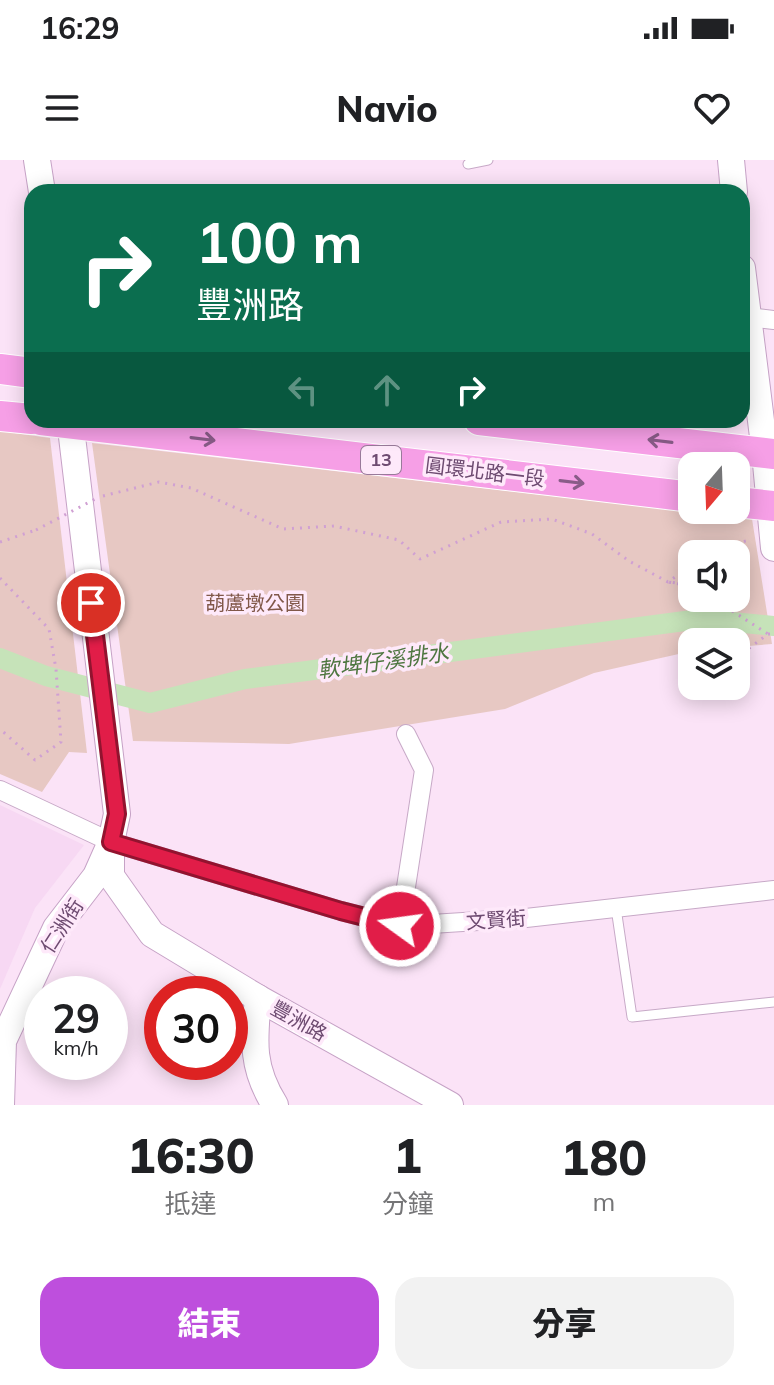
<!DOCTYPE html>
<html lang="zh-TW">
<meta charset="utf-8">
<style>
:root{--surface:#fff;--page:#f2f2f2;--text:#202124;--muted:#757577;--accent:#be4fdd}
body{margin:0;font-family:Mulish,"Noto Sans TC",sans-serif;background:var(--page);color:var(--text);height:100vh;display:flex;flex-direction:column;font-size:30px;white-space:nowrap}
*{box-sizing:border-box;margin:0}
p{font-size:26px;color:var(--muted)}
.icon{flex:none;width:44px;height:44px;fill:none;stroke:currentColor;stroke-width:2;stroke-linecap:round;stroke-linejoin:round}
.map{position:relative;height:945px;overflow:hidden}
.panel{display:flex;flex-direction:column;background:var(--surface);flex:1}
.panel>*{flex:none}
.hud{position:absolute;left:24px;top:24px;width:726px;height:244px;border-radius:24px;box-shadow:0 4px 20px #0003;background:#0b6e4f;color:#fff;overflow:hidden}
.needle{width:52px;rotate:199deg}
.buttons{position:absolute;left:678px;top:292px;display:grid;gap:16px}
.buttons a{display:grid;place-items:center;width:72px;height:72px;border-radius:16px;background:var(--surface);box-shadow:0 4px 20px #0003;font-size:40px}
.speed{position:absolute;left:24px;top:816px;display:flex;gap:16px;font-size:40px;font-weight:700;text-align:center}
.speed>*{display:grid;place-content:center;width:104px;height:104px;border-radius:50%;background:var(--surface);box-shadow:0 4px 20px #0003;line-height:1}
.speed small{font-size:20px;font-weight:400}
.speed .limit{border:12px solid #d22;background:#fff;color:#111}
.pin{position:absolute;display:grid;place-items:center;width:68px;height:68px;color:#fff;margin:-34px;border:4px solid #fff;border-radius:50%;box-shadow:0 2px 8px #0007}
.me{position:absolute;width:88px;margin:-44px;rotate:284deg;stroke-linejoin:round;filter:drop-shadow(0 0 6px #0008)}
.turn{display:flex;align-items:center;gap:28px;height:168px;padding:0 40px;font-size:36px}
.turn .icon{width:104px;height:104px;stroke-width:2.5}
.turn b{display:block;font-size:56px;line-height:68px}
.lanes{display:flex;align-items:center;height:76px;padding:0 40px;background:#0003;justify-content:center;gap:40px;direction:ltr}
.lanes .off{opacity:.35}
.eta{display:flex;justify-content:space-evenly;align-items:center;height:136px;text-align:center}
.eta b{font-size:48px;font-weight:800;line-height:56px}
.primary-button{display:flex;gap:16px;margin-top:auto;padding:16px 40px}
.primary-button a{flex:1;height:92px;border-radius:24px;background:var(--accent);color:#fff;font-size:32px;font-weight:800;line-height:92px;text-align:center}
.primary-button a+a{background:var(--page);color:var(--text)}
.status{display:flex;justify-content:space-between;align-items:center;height:56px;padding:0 40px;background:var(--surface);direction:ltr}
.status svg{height:22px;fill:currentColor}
header{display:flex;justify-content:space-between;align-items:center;height:104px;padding:0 40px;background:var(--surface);font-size:36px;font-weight:800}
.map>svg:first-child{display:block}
.residential{fill:#f7d8f3}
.green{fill:#e7c8c3;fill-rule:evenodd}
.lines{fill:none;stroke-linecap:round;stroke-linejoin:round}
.canal{stroke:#c6e3b9;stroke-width:20}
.lane-casing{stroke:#c7a9c7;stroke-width:11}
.street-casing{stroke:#c7a9c7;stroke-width:20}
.secondary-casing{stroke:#c6a2c6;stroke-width:28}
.primary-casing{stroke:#fff;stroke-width:32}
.path{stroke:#d0a0d3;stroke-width:3;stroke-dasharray:2 6;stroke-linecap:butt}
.lane{stroke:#fff;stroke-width:9}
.street{stroke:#fff;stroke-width:18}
.secondary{stroke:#fff;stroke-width:26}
.primary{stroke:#f69fe6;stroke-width:30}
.path-bridge{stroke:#d0a0d3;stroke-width:3;stroke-dasharray:2 6;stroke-linecap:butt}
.oneway{stroke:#895c88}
.route-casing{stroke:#92132f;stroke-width:20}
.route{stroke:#e11d48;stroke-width:14}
.labels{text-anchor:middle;stroke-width:7;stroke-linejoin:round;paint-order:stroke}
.shield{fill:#fee9fa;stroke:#997a9a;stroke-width:2}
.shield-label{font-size:18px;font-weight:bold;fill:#6e4b71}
.street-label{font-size:20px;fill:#6e4b71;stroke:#fee9fa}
.park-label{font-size:20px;fill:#815849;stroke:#fee9fa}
.water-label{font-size:22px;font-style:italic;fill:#4e7640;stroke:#fee9fa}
</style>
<div class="status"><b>16:29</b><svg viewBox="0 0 49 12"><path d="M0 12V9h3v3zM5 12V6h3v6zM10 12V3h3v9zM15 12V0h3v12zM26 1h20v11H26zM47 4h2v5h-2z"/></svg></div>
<header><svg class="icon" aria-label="menu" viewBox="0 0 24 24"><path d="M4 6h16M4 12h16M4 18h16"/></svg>Navio<svg class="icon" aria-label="heart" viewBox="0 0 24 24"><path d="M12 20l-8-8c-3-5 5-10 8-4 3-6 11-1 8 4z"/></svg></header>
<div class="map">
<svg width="774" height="945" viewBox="0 0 774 945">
<rect width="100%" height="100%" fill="#fbe3f7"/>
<path class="residential" d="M0,645L84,685L35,748L0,829Z"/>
<g class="green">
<path d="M0,271L50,278L87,593L69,592L42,632L0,614Z"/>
<path d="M92,283L752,359L772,484L736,487V482H692V491L594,513L505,549L289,584L133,581ZM692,394H736V438H692Z"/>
</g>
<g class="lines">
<path class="canal" d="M0,498L46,516L150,543L245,519L700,459L774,466"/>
<g class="lane-casing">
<g id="lane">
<path d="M468,4L488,0"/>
<path d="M616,748L632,857L774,842"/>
</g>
</g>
<g class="street-casing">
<g id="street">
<path d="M747,157L774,160"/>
<path d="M0,630L111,682L341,751L400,766L526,758L774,730"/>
<path d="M400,766L424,610L406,574"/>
</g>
</g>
<g class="secondary-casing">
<g id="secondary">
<path d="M37,0L42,32"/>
<path d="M731,0L734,32"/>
<path d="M742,108L765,293L774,388"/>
<path d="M70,260L117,654L111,682V716L152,774L258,838L450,945"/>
<path d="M258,838C254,881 251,907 275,945"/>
<path d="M1,945L3,881L56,768L96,716L108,689"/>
</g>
</g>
<g class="primary-casing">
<g id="primary">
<path d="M0,209L32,213"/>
<path d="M0,256L32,259"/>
<path d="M41,260L692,337"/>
<path d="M479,260L774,294"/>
<path d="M736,342L774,346"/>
</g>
</g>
<g class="path">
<path d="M103,336L159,322L191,328L283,369L334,366L399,380L420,399L501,362L552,359L592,374L629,401L668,422L692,405"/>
<path d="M0,382L36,370"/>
<path d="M707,394L715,387L751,380"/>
<path d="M0,418L49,469L56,509L61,582L35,600L0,569"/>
<path d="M679,424L668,422L692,425"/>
<path d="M712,438L768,474"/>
<path d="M736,498L768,474H774"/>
</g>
<use href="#lane" class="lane"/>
<use href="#street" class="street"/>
<use href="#secondary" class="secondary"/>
<use href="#primary" class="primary"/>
<path class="path-bridge" d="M36,370L99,337"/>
</g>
<defs><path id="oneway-shaft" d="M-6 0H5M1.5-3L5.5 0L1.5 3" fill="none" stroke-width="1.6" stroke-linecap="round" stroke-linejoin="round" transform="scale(2)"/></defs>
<g class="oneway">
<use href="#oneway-shaft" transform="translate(203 279) rotate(7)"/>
<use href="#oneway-shaft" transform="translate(660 281) rotate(-173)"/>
<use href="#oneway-shaft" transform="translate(572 322) rotate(7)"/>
</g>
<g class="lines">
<g class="route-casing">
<path id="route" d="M91,443L117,654L111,682L341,751L400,766"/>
</g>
<use href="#route" class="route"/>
</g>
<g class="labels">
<rect class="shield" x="361" y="286" width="40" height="28" rx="6"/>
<g class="shield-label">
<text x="381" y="306">13</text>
</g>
<g class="street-label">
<text transform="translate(485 312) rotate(7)" y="7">圓環北路一段</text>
<text transform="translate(496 760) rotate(-4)" y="7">文賢街</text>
<text transform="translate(62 766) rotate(-57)" y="7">仁洲街</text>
<text transform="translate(299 861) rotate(29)" y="7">豐洲路</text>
</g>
<g class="park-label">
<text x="255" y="450">葫蘆墩公園</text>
</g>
<g class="water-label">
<text transform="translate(383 501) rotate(-8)" y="8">軟埤仔溪排水</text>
</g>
</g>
</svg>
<div class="buttons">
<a><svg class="needle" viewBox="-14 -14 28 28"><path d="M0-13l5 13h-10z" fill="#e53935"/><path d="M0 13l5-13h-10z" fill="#757577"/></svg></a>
<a><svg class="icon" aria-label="sound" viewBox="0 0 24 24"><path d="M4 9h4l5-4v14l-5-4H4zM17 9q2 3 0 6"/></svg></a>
<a><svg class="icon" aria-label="layers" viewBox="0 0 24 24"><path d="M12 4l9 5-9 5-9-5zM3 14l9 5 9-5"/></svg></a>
</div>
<div class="speed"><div>29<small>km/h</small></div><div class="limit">30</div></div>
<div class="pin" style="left:91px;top:443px;background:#d93025"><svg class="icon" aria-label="arrive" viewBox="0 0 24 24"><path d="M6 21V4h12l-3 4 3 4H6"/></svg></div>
<svg class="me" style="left:400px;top:766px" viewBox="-20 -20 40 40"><circle r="17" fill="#e11d48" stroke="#fff" stroke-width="3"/><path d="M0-11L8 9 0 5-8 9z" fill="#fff"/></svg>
<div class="hud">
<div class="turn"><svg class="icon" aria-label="right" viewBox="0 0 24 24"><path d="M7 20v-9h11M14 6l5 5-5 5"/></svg><div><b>100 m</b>豐洲路</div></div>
<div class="lanes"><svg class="icon off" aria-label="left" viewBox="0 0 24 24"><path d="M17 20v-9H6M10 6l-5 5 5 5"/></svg><svg class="icon off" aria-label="ahead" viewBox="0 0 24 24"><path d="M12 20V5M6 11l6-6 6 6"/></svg><svg class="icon" aria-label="right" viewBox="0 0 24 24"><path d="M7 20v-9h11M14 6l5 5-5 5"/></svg></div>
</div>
</div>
<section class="panel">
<div class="eta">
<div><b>16:30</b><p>抵達</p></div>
<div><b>1</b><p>分鐘</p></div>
<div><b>180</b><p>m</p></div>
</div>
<div class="primary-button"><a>結束</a><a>分享</a></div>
</section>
